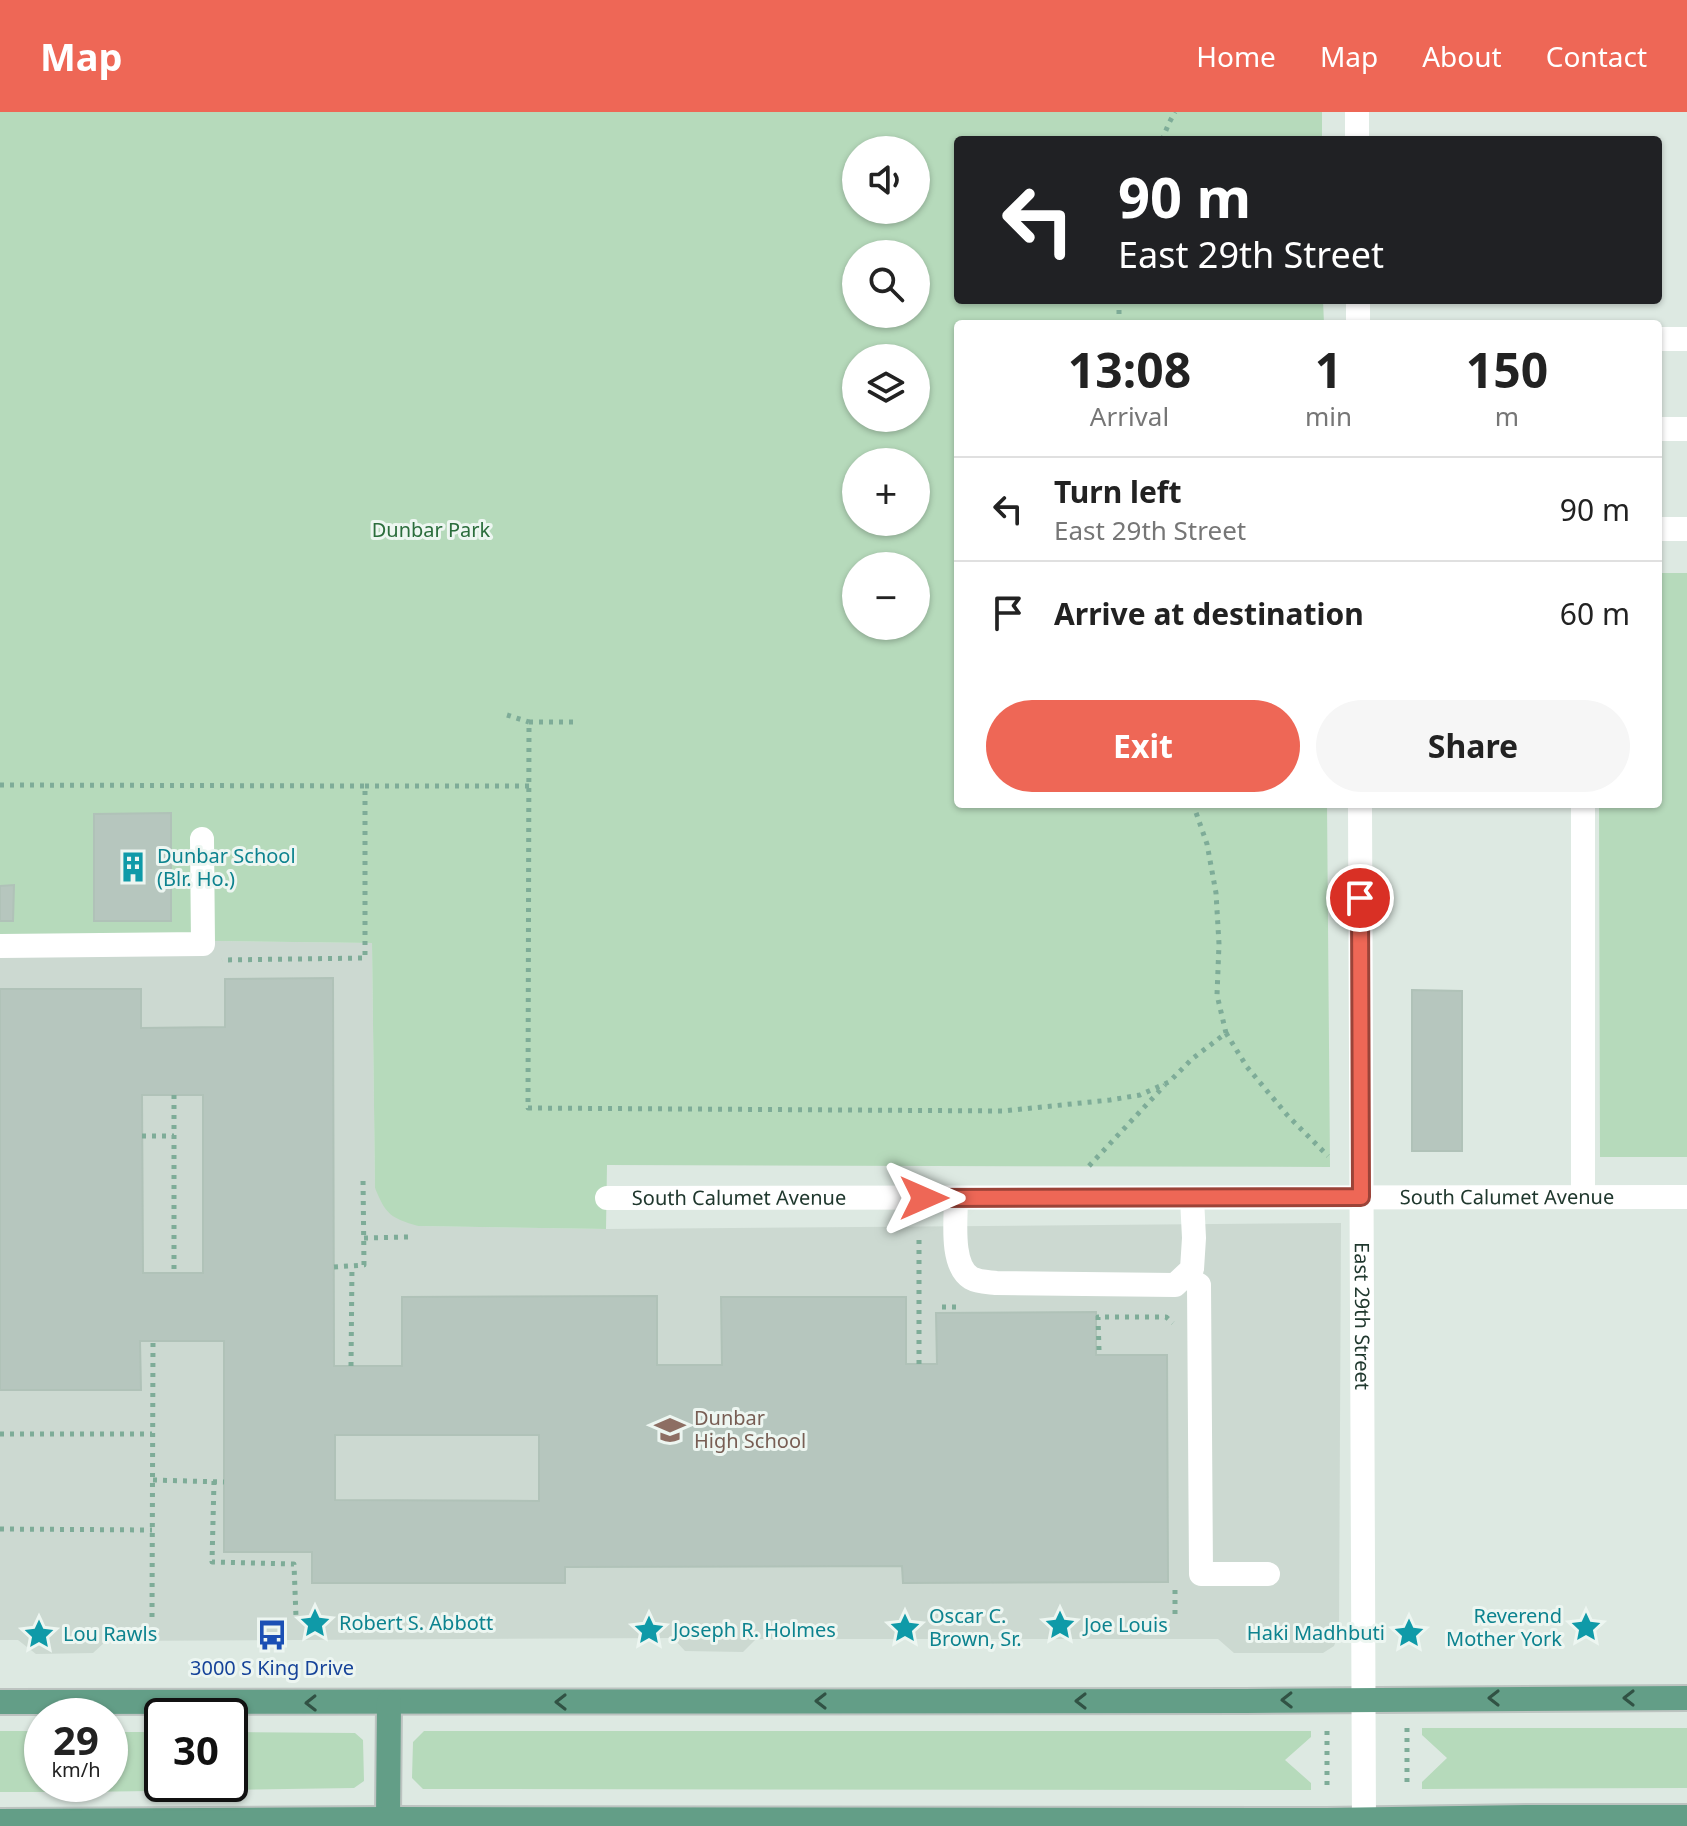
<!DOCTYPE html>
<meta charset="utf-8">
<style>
:root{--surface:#fff;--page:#f6f6f6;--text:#222;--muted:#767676;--line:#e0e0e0;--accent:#ee6756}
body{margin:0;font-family:"Noto Sans",sans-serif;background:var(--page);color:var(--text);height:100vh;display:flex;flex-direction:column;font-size:30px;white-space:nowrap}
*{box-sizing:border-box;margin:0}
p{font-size:26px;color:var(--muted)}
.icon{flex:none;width:44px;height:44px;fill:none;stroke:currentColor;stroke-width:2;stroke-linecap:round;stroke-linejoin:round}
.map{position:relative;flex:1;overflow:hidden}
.details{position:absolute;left:954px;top:208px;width:708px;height:488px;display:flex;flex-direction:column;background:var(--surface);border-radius:8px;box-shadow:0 2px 6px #0004}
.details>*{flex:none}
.banner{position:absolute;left:954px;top:24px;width:708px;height:168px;border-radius:8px;box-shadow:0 2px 6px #0004;background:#202124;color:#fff;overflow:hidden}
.tools{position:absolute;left:842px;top:24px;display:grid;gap:16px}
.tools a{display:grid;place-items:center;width:88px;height:88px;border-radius:50%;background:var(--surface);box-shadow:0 2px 6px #0004;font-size:40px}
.speed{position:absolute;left:24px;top:1586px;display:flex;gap:16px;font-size:40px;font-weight:700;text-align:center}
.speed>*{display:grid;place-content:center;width:104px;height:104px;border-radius:50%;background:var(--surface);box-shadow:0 2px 6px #0004;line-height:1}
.speed small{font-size:20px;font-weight:400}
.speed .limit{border:4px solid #111;border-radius:12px;background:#fff;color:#111}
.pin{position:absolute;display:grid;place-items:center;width:68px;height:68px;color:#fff;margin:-34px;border:4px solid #fff;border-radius:50%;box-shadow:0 2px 8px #0007}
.me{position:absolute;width:88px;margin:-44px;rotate:90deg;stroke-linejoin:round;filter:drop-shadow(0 0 6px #0008)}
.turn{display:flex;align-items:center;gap:28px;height:168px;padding:0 32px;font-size:36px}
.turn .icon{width:104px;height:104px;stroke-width:2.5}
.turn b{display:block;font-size:56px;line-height:68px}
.eta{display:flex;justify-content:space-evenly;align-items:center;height:136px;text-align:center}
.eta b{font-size:48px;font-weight:700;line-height:56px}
.primary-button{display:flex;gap:16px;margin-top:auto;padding:16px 32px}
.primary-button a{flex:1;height:92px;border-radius:48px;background:var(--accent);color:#fff;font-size:32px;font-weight:700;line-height:92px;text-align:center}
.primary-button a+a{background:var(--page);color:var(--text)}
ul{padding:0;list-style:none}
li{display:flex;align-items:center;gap:24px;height:104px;padding:0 32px;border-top:2px solid var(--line)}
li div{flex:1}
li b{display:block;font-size:30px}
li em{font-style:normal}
header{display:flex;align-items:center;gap:48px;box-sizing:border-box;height:112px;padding:0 40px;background:var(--accent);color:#fff}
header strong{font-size:38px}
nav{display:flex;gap:44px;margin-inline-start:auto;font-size:28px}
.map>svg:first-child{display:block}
.built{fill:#ccd9d1}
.green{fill:#b6dabb;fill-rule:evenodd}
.building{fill:#b6c6be;stroke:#b0c2b8;stroke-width:2;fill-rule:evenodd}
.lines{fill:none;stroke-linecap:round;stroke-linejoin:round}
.major-casing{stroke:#bcc3c0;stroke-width:28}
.path{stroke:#7eac98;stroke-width:5;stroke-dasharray:4 6;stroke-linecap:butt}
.minor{stroke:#fff;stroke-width:24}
.major{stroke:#639e87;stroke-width:24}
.oneway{stroke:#315244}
.route-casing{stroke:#9b4338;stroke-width:20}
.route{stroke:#ee6756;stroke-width:14}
.labels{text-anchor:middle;stroke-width:6;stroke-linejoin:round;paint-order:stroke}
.park-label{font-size:20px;fill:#2b6d3c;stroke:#edf6f1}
.culture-label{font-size:20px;fill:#0d838f;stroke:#edf6f1;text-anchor:start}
.street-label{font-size:20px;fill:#20382e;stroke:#edf6f1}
.education-label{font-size:20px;fill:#785e54;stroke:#edf6f1;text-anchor:start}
.transit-label{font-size:20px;fill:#164399;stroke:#edf6f1}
</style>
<header>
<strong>Map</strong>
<nav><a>Home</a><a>Map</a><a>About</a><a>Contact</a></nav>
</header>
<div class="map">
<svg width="1687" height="1714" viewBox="0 0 1687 1714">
<rect width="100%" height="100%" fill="#dde9e2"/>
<path class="built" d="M0,826L372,831L375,1076L418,1114L606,1117L1341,1111L1339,1520L1334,1534L1323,1541H1234L1218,1527H756L743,1540L685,1539L673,1526L106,1529L93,1541L36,1542L18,1528H0Z"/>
<g class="green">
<path d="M0,0H1322V28H958V188H1323L1324,212H958V692H1327L1330,1055L607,1053L606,1117L418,1114C391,1106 386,1103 375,1076L372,831L0,826ZM856,38H916V98H856ZM856,142H916V202H856ZM856,246H916V306H856ZM856,350H916V410H856ZM856,454H916V514H856Z"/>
<path d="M1658,461H1687V1045H1600L1599,692H1658Z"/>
<path d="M1422,1616H1687V1676L1422,1677V1670L1447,1646L1422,1623Z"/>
<path d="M0,1619H42C42,1630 38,1643 39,1652C40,1659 42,1665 42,1672H51V1680H0Z"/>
<path d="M424,1619H1311V1625L1285,1648L1311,1671V1678L423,1677L412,1666L413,1630Z"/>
<path d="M110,1620H162V1672H230V1620L355,1621L363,1628L364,1669L354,1676L80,1680V1672H110Z"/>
</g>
<g class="building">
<path d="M171,701V809H94V702Z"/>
<path d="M14,773L13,809H0V774Z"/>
<path d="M333,866L334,1254H402V1185L657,1184V1253H722L721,1185H906V1252H937L936,1201L1096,1200V1243H1167L1168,1470L903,1471L902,1454L565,1455V1471H312V1440H224V1229H140L141,1278H0V877H141V916L225,915V867ZM142,983H203V1161H143ZM335,1323H539V1389L335,1388Z"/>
<path d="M1412,878L1462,879V1039H1412Z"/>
</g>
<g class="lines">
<g class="major-casing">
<g id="major">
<path d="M0,1590L1245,1589L1687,1586"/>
<path d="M388,1707L389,1590"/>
<path d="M0,1709L388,1707L1326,1708L1526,1705H1687"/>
</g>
</g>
<g class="path">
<path d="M1162,28L1169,11L1175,0"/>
<path d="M1119,188V212"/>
<path d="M507,603L529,610"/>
<path d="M573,610H529L528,996L1003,999L1110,988L1140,983L1169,970L1192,947L1226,921L1217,883L1219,832L1216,781L1207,732L1193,692"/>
<path d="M0,673L365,674V846L222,848"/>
<path d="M365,674H529"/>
<path d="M1226,921L1247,955L1288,1004L1328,1044"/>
<path d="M174,983V1161"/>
<path d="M142,1024H174"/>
<path d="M1089,1054L1165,973"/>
<path d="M364,1126L409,1125"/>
<path d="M334,1155L364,1153L363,1066"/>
<path d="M942,1195H962"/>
<path d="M1099,1238L1098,1205H1166L1173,1211"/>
<path d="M919,1252V1126"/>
<path d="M351,1254L352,1154"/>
<path d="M0,1322H152"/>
<path d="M153,1368L224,1370"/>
<path d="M214,1369L212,1450L294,1452L296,1505"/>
<path d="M0,1417L152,1418"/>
<path d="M1175,1502V1475"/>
<path d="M152,1505L153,1229"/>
<path d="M1407,1616V1675"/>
<path d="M1327,1619V1679"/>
</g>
<g class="minor">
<path d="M1357,0V28"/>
<path d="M1358,188V212"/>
<path d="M1658,227H1687"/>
<path d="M1658,317H1687"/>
<path d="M1658,417H1687"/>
<path id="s1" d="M1360,692L1364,1714"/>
<path d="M1583,692V1085"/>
<path d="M0,834L203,832L202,727"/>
<path id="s2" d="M607,1086L1687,1085"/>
<path d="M956,1086C956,1107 950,1153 971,1166C978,1170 988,1170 996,1171L1175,1173L1192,1157L1194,1126L1192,1086"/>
<path d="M1199,1173L1201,1462H1268"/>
</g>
<use href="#major" class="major"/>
</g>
<defs><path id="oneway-chevron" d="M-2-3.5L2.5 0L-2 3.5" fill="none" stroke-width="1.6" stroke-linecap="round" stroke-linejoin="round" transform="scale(2)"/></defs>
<g class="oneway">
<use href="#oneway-chevron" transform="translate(1494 1586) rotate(180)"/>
<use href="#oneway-chevron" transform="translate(1629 1586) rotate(180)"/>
<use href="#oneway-chevron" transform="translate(1287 1588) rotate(179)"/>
<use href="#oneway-chevron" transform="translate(821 1589) rotate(180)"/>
<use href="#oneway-chevron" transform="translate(1081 1589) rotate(180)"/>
<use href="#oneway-chevron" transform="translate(561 1590) rotate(180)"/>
<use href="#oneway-chevron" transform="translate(311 1591) rotate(179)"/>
</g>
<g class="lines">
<g class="route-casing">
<path id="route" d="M924,1086L1361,1085L1360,786"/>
</g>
<use href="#route" class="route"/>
</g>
<defs>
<g id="building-bare" transform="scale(2.4)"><path d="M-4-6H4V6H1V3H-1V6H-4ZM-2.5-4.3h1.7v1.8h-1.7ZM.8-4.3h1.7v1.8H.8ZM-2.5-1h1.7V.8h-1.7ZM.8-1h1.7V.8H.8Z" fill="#0f9aa8" stroke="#edf6f1" stroke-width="2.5" paint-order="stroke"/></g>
<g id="school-bare" transform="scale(2.4)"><path d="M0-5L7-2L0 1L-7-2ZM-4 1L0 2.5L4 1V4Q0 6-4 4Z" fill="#8d6e63" stroke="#edf6f1" stroke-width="2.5" paint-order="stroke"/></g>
<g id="sight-bare" transform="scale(2.4)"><path d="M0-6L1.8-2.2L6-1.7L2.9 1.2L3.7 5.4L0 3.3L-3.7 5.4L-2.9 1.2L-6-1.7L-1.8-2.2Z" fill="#0f9aa8" stroke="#edf6f1" stroke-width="2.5" paint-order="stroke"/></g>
<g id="bus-bare" transform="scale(2.4)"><path d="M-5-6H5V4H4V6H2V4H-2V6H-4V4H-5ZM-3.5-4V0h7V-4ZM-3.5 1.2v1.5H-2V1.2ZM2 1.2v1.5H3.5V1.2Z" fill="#1a4fb4" stroke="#edf6f1" stroke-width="2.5" paint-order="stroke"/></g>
</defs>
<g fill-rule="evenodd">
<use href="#building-bare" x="133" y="755"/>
<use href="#school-bare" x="670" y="1318"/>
<use href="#sight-bare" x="315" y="1511"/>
<use href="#sight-bare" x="1060" y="1513"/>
<use href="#sight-bare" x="1586" y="1515"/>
<use href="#sight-bare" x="905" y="1516"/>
<use href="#sight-bare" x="649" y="1518"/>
<use href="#sight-bare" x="1409" y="1521"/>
<use href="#sight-bare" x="39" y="1522"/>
<use href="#bus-bare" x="272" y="1523"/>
</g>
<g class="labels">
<g class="park-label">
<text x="431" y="425">Dunbar Park</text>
</g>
<g class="culture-label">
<text x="157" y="751">Dunbar School<tspan x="157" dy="23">(Blr. Ho.)</tspan></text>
<text x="929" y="1511">Oscar C.<tspan x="929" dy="23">Brown, Sr.</tspan></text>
<text x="1562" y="1511" text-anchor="end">Reverend<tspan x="1562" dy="23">Mother York</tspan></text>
<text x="339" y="1518">Robert S. Abbott</text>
<text x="1084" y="1520">Joe Louis</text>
<text x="673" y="1525">Joseph R. Holmes</text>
<text x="1385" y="1528" text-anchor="end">Haki Madhbuti</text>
<text x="63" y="1529">Lou Rawls</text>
</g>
<g class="street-label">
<text dy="7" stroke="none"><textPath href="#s2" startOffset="900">South Calumet Avenue</textPath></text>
<text dy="7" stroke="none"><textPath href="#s2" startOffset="132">South Calumet Avenue</textPath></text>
<text dy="7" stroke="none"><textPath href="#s1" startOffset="512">East 29th Street</textPath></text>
</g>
<g class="education-label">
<text x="694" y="1313">Dunbar<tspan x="694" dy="23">High School</tspan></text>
</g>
<g class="transit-label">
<text x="272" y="1563">3000 S King Drive</text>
</g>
</g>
</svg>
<div class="tools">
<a><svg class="icon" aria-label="sound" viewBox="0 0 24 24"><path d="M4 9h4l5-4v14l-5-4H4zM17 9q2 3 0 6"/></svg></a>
<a><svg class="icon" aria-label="search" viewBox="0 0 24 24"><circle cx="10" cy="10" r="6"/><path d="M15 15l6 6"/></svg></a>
<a><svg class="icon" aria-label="layers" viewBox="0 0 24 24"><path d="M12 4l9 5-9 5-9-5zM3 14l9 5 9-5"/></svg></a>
<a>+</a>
<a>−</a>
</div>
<div class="speed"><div>29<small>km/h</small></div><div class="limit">30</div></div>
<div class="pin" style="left:1360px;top:786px;background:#d93025"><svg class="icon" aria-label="arrive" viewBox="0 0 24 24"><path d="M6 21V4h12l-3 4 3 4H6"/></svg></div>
<svg class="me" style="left:924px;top:1086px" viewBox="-20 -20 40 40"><path d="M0-17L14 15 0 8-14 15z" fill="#ee6756" stroke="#fff" stroke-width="4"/></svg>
<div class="banner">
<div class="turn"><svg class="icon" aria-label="left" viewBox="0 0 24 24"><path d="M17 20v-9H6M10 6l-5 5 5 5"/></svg><div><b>90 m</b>East 29th Street</div></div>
</div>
<section class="details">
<div class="eta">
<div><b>13:08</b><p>Arrival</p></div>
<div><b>1</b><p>min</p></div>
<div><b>150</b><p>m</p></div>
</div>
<ul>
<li><svg class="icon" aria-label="left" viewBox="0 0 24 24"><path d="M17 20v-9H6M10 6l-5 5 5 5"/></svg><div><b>Turn left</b><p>East 29th Street</p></div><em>90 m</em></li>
<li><svg class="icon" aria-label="arrive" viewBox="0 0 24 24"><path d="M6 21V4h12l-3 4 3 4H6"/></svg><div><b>Arrive at destination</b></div><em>60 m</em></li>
</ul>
<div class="primary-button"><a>Exit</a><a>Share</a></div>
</section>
</div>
